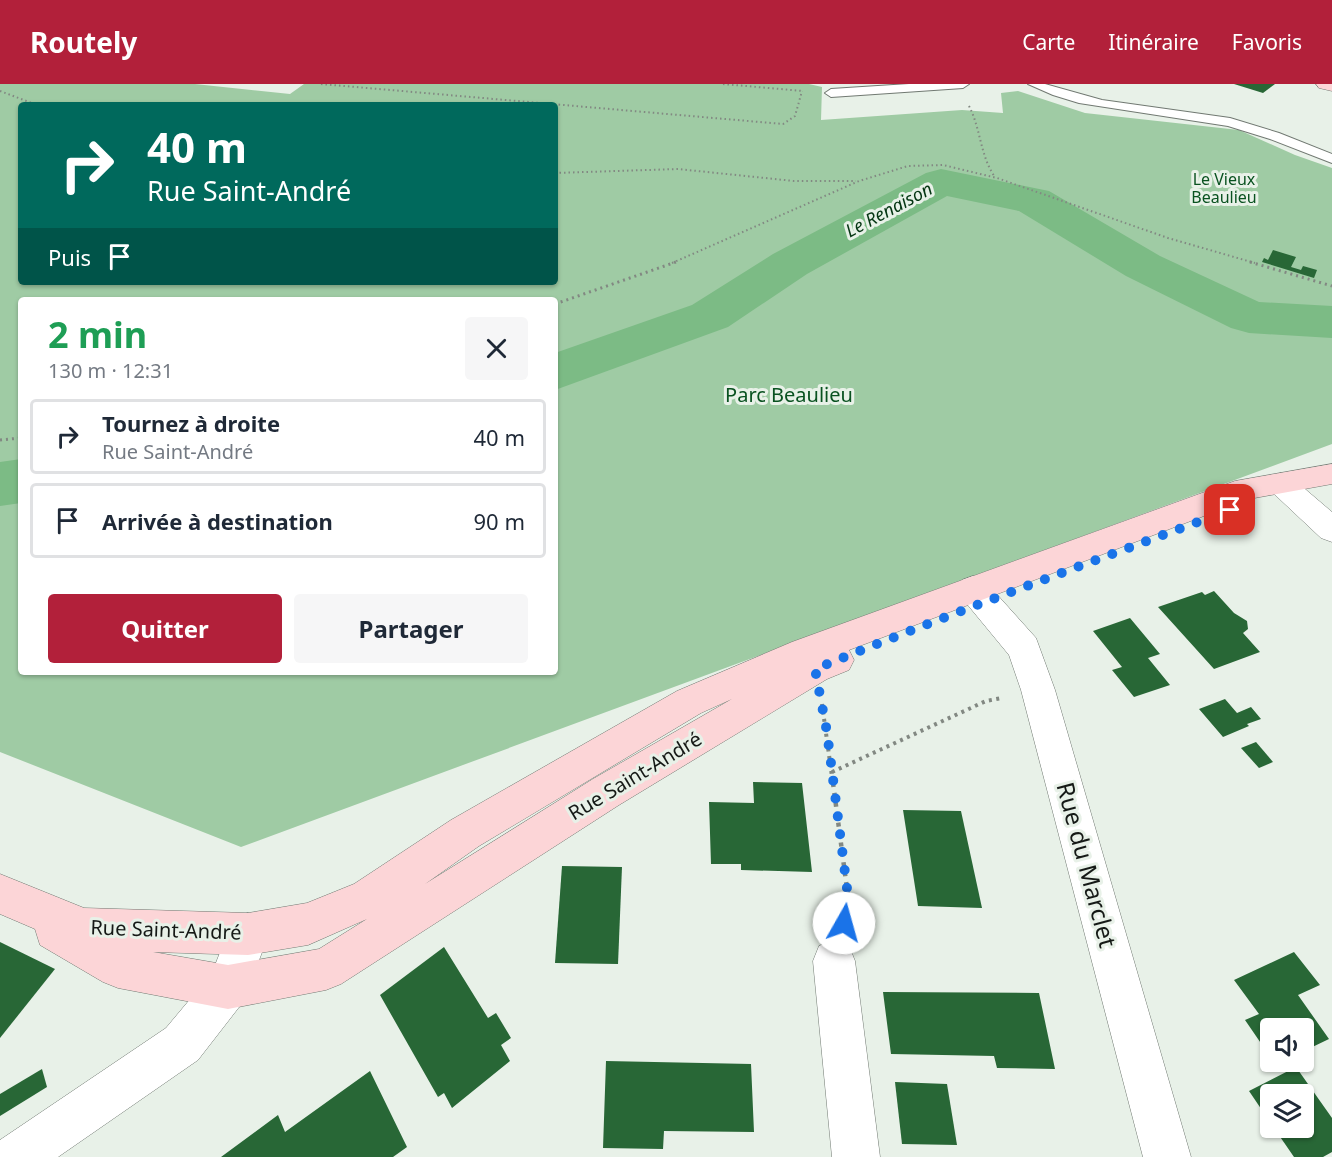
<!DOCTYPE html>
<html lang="fr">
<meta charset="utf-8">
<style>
:root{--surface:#fff;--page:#f6f6f7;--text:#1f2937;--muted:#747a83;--line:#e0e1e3;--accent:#b2203a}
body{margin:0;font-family:"Noto Sans",sans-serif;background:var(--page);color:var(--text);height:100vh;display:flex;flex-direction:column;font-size:22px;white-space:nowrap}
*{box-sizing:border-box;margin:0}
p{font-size:20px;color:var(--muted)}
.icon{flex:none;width:33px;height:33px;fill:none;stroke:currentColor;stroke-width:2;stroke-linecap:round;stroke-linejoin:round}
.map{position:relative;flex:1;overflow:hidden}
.drawer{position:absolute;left:18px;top:213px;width:540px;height:378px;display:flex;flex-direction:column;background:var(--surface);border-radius:6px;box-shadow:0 2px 4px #0004}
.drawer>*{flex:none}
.guide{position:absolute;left:18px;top:18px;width:540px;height:183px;border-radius:6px;box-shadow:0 2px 4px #0004;background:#00695c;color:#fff;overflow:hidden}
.controls{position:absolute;left:1260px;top:934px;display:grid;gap:12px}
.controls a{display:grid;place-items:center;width:54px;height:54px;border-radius:6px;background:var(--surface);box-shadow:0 2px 4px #0004;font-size:30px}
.pin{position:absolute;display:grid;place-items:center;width:51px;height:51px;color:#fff;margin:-26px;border-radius:12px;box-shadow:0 3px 9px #0006}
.me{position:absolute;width:66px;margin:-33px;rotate:7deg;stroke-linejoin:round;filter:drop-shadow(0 0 4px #0008)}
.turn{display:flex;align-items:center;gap:21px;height:126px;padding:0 30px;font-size:27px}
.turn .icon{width:78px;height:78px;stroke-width:2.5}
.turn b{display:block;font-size:42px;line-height:51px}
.then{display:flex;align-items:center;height:57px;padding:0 30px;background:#0003;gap:12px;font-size:22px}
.round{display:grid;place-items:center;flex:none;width:63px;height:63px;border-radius:6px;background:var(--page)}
.overview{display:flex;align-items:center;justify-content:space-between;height:102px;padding:0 30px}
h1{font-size:36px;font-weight:700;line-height:45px;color:#1e9e55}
.primary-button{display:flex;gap:12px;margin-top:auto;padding:12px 30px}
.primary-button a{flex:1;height:69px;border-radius:6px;background:var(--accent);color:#fff;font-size:24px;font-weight:700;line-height:69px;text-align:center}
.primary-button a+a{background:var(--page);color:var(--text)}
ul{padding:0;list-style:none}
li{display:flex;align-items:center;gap:18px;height:75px;margin:0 12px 9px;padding:0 18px;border:3px solid var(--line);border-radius:6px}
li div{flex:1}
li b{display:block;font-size:22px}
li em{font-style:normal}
header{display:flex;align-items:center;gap:36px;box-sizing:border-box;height:84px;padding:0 30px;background:var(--accent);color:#fff}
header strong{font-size:28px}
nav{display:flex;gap:33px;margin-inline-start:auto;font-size:21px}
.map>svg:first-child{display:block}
.green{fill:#9fcba4;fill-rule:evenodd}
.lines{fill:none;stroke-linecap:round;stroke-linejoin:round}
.river{fill:#7cbb85;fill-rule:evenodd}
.building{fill:#286736}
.lane-casing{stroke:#717972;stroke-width:2}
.street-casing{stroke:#717972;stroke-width:1}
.secondary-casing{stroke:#717972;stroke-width:1}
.path-far3{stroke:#828882;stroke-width:2;stroke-dasharray:1.5 3;stroke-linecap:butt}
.path-far2{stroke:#828882;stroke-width:3;stroke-dasharray:2 4;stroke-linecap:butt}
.path-far1{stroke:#828882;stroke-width:4;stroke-dasharray:3 4.5;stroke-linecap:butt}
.path{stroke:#828882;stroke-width:4.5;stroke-dasharray:4 6;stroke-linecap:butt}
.lane{fill:#fff;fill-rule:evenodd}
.street{fill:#fff;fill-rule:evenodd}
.secondary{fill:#fcd5d7;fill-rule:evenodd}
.route{stroke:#1a73e8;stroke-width:10;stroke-dasharray:0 18}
.labels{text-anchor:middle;stroke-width:6;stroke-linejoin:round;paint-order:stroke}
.far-park-label{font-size:16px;fill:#095220;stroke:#e8f1e8}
.far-water-label{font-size:18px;font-style:italic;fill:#053613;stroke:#e8f1e8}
.park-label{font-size:20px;fill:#095220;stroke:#e8f1e8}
.street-label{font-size:20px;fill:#151916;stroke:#e8f1e8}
.near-street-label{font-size:24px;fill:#151916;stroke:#e8f1e8}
</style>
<header>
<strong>Routely</strong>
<nav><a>Carte</a><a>Itinéraire</a><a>Favoris</a></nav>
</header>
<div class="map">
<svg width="1332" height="1073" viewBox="0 0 1332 1073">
<rect width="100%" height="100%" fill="#e8f1e8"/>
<path class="green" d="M0,0H195L290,10L304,0H809L822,3L821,36L962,26L1003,29L1001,9L1018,7L1085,29L1239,46L1295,71L1332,84V360L241,763L0,668ZM21,21H555V198H21ZM21,216H555V588H21Z"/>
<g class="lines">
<g class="river">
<path d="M941,85L1049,107L1160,172L1259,218L1332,222V254L1249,249L1231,244L1126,192L1019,127L947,112L807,190L728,243L555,306V269L692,221L773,170L926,89Z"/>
<path d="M21,375V419L0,422V378Z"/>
</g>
</g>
<g class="building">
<path d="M1234,0H1275L1263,9Z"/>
<path d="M1273,166L1296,173L1291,183L1301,186L1303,182L1317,186L1314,194L1262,178L1264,174L1268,176Z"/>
<path d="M1214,507L1234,529L1247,537L1248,545L1243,549L1260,568L1214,585L1158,523L1202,508L1205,511Z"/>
<path d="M1130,534L1160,570L1148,574L1170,601L1134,613L1112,586L1122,583L1093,547Z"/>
<path d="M1225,615L1237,629L1251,623L1261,635L1247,640L1249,642L1223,653L1199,625Z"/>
<path d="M1256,658L1273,678L1259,684L1241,664Z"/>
<path d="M753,698L802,699L812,788L741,786V780H711L709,718L754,719Z"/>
<path d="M903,726L961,727L982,824L918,822Z"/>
<path d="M562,782L622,783L618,880L555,879Z"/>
<path d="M0,858L55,885L0,954Z"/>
<path d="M444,863L488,934L496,929L511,954L501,961L510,977L452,1024L444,1009L438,1013L380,911Z"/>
<path d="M1294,868L1320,901L1298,911L1329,955L1304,967V945H1270L1269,971L1245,936L1259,930L1234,896Z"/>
<path d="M883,908L1039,909L1055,985L997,984L994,972L891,970Z"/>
<path d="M606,977L751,980L754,1048L664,1047L663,1065L603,1064Z"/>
<path d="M1296,983L1332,1034V1068L1323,1073H1294L1274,1044H1304V1011H1270V1038L1249,1007Z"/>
<path d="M42,985L47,1003L0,1032V1010Z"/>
<path d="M370,987L407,1063L393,1073H221L278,1031L285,1048Z"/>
<path d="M895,998L947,1000L957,1061L902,1060Z"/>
</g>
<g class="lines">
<g class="lane-casing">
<g id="lane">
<path d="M909,0H969L963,4L831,13L825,9L831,5Z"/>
<path d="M1028,0H1045L1102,16L1230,34L1279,49L1332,70V79L1270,55L1228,42L1079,19L1053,11Z"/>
</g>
</g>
<g class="street-casing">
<g id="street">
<path d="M1281,389L1291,393L1332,428V458L1321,454L1271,407L1266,400L1271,393Z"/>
<path d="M973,492L984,496L1036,554L1055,606L1191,1073H1143L1021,606L1009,571L962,514L957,505L962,496Z"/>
<path d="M248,829L263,835L269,850L243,918L198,976L58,1073H0V1056L166,944L212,889L233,835Z"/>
<path d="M834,856L849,862L855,877L880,1073H832L813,877L819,862Z"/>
</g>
</g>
<g class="secondary-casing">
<g id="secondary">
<path d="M1316,0H1332V7L1319,4Z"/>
<path d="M1332,380V400L1249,415L849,566L854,576L849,586L827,595L619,721L341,900L326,906L228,925L118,904L103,898L40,861L35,845L0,830V790L84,824L248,829L307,819L354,800L451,736L677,607L792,558L1235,397ZM732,615L593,695L425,800L479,762L701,629ZM367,835L319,865L228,881L153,868L248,871L308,861Z"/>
</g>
</g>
<g class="path-far3">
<path d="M321,0L783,40L795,32L802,7"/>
<path d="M723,0L803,7"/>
<path d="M0,7L37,21"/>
<path d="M969,22C981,45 980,72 995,93"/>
<path d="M555,89L678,85L794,97H856"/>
<path d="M672,179L859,97L908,82L943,81L997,94L1168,154L1255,179"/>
</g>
<g class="path-far2">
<path d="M1250,178L1332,202"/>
<path d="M555,220L676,178"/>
<path d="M0,356L21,354"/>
</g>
<g class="path-far1">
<path d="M822,620L833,700"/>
<path d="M832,688L986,617L1002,614"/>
</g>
<path class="path" d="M833,699L849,820L844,838"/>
<use href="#lane" class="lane"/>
<use href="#street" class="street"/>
<use href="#secondary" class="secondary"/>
</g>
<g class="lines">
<path class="route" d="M844,839L849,820L827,648L815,585C952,529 1091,478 1230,426"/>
</g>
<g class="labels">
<g class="far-park-label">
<text x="1224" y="101">Le Vieux<tspan x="1224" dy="18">Beaulieu</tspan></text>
</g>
<g class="far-water-label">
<text transform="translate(889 126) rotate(-28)" y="6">Le Renaison</text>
</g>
<g class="park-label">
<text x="789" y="318">Parc Beaulieu</text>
</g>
<g class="street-label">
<text transform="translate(635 692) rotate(-31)" y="7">Rue Saint-André</text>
<text transform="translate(166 846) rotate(2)" y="7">Rue Saint-André</text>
</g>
<g class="near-street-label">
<text transform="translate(1086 781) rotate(75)" y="8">Rue du Marclet</text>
</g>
</g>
</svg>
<div class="controls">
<a><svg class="icon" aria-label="sound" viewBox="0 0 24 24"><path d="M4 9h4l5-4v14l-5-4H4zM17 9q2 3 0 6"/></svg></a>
<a><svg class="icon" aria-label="layers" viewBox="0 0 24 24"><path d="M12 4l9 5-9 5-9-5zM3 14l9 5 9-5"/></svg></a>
</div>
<div class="pin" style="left:1230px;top:426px;background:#d93025"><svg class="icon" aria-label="arrive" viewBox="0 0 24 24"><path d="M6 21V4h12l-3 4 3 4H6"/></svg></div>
<svg class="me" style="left:844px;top:839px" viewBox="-20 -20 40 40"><circle r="19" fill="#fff"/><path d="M0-13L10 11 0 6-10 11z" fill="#1a73e8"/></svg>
<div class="guide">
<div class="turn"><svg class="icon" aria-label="right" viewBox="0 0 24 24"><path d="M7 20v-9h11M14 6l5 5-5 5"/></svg><div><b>40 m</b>Rue Saint-André</div></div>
<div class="then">Puis<svg class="icon" aria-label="arrive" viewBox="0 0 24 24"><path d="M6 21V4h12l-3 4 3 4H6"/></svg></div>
</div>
<section class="drawer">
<div class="overview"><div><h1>2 min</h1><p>130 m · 12:31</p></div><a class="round"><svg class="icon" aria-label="close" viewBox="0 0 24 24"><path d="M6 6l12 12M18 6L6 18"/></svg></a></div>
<ul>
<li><svg class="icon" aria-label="right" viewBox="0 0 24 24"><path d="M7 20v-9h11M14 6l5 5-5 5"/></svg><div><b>Tournez à droite</b><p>Rue Saint-André</p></div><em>40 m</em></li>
<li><svg class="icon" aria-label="arrive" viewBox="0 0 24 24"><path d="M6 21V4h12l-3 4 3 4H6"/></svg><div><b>Arrivée à destination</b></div><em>90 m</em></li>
</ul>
<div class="primary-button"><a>Quitter</a><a>Partager</a></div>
</section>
</div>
